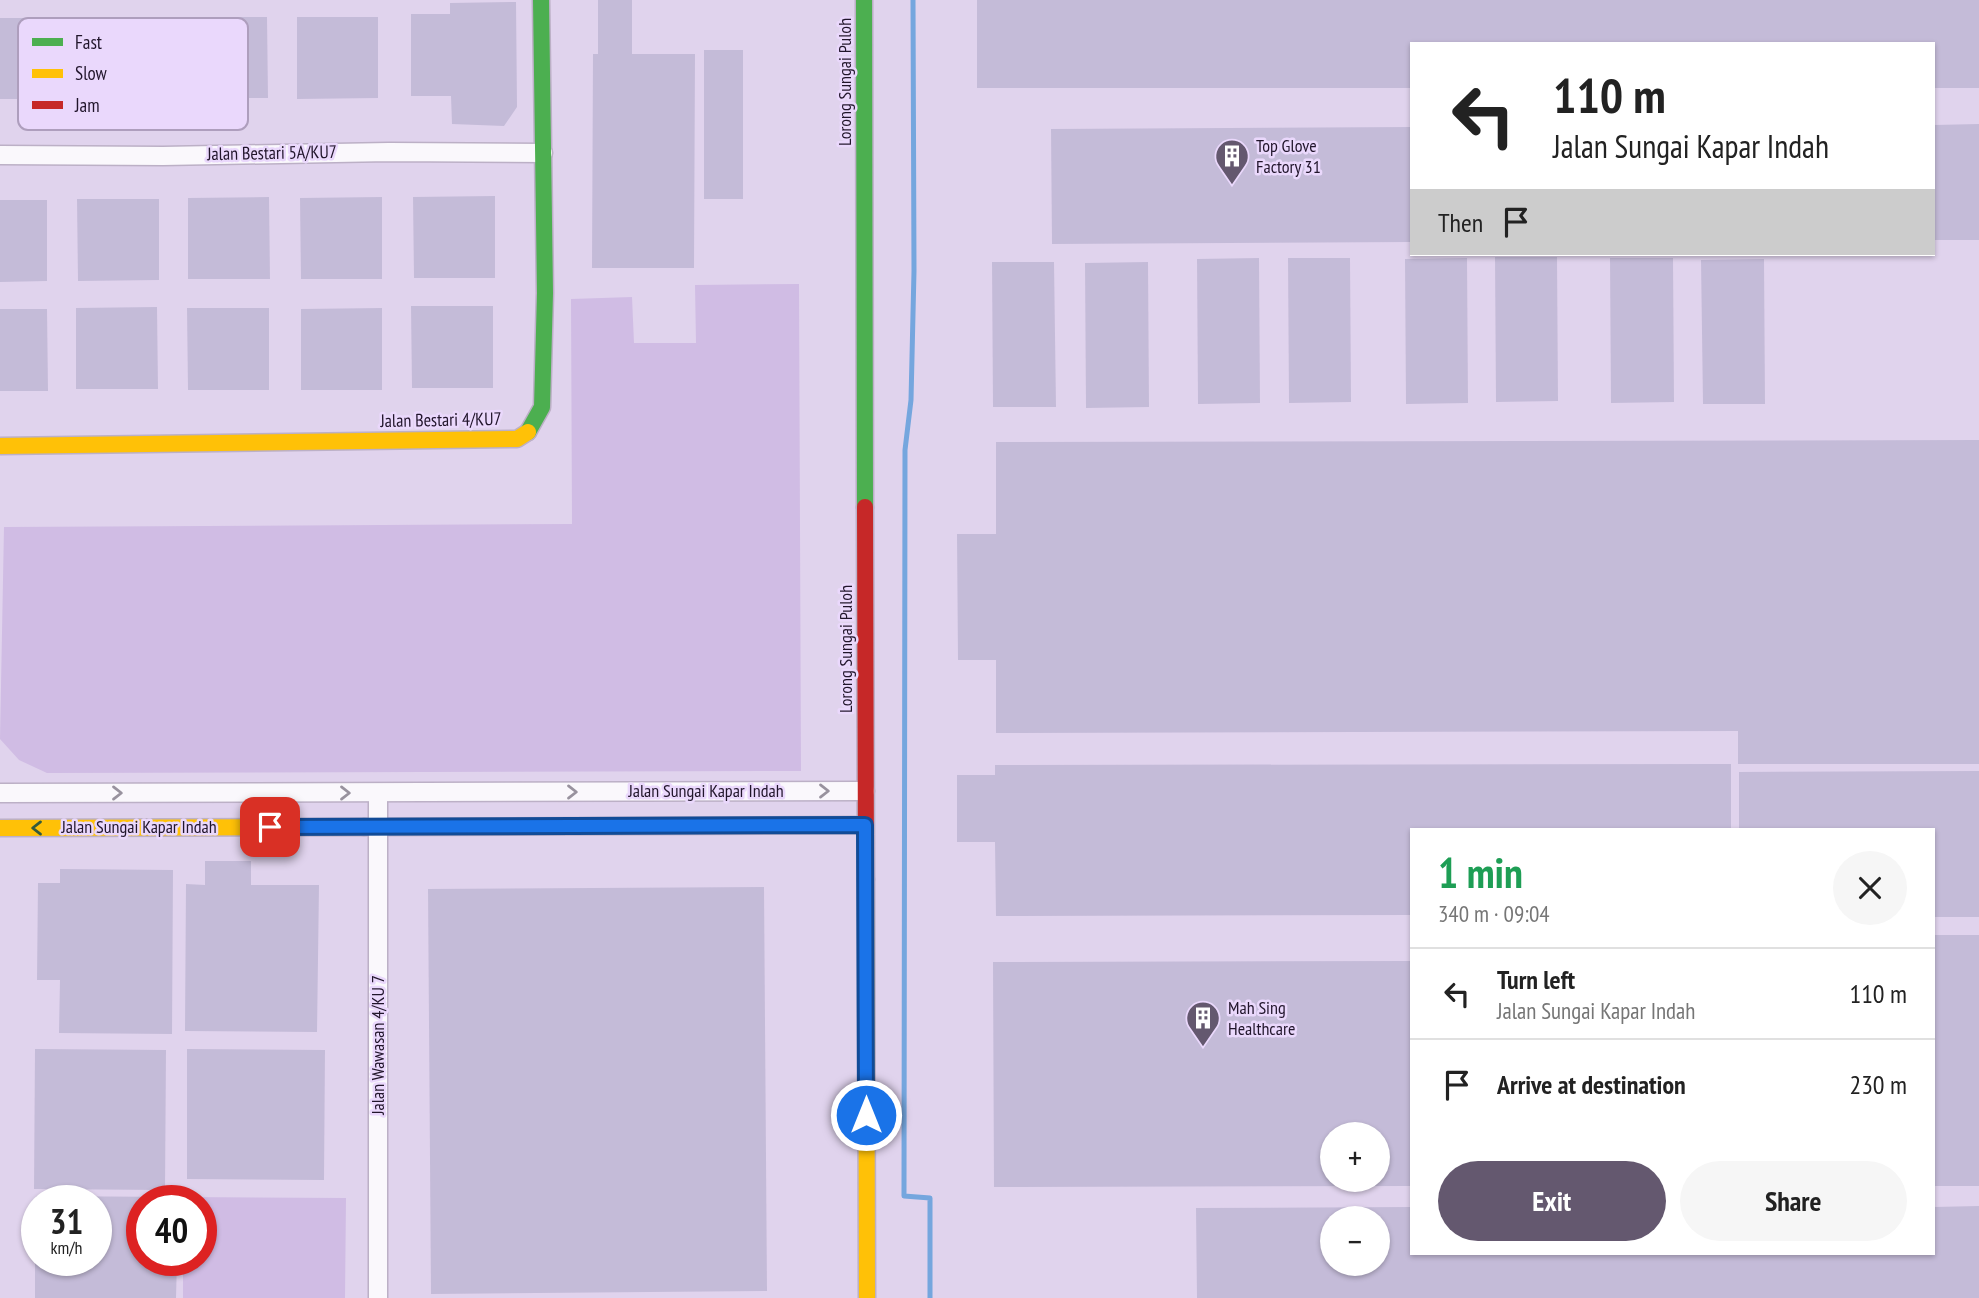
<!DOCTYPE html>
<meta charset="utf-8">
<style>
:root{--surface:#fff;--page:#f6f6f6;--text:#222;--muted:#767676;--line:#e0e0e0;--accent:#64586f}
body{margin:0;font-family:"PT Sans Narrow",sans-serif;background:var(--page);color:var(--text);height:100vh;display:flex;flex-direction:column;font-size:26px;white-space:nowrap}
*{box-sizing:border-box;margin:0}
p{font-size:23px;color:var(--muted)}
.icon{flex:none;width:38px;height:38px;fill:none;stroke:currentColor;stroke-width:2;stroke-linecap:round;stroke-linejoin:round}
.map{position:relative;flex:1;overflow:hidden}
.panel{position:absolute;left:1410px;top:828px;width:525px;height:427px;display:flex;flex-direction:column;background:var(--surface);border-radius:0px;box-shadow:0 2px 5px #0004}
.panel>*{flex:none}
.banner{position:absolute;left:1410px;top:42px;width:525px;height:214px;border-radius:0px;box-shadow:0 2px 5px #0004;background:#fff;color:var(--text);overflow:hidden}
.fabs{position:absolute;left:1320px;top:1122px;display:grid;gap:14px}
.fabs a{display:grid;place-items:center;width:70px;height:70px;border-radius:50%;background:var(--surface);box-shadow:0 2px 5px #0004;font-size:35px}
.speed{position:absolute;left:21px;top:1185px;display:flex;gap:14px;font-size:35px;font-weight:700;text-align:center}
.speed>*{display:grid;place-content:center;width:91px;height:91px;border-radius:50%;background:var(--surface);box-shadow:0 2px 5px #0004;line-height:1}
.speed small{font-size:18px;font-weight:400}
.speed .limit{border:10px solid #d22;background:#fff;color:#111}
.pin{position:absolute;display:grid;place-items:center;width:60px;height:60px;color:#fff;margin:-30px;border-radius:14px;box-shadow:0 4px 10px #0006}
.me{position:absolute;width:77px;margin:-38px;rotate:0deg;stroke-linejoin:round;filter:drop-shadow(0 0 5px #0008)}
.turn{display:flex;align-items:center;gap:24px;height:147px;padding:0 28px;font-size:32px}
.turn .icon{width:91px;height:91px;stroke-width:2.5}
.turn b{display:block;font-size:49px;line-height:60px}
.then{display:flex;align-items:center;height:66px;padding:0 28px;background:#0003;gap:14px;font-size:26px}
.round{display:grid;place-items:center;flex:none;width:74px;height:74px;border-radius:37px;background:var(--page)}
.overview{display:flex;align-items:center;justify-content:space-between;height:119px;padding:0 28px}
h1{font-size:42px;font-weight:800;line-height:52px;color:#1e9e55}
.action{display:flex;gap:14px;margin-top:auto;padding:14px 28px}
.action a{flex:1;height:80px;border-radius:42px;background:var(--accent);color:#fff;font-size:28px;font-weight:800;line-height:80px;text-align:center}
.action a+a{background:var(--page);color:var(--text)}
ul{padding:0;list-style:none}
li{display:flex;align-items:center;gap:21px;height:91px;padding:0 28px;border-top:2px solid var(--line)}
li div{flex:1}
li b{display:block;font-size:26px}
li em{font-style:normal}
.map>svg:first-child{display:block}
.green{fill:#d0bce4}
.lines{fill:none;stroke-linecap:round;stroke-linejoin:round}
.stream{stroke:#75a6de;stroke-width:5}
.building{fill:#c4bbd8;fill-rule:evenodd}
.street-casing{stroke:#bcb0c6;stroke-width:21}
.fast-casing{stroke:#bcb0c6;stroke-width:19}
.slow-casing{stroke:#bcb0c6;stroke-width:19}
.jam-casing{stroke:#bcb0c6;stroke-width:19}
.street{stroke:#faf8fc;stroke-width:18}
.fast{stroke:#4caf50;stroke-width:16}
.slow{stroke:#ffc107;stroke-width:16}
.jam{stroke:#c62828;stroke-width:16}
.oneway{stroke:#98929e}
.oneway2{stroke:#345a3c}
.route-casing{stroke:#114b97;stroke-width:18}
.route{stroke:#1a73e8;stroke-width:12}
.labels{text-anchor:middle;stroke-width:5;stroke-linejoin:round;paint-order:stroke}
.street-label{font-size:18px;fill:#21152b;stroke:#ead8fc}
.poi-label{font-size:18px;fill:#21152b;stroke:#ead8fc;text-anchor:start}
.key{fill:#ead8fc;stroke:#ae9ebd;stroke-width:2}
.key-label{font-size:19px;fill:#21152b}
</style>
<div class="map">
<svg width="1979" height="1298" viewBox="0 0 1979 1298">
<rect width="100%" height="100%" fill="#e0d3ed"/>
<g class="green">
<path d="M799,284L801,771L47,773L19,760L0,739L4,527L572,524L571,299L632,297L634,343H696L695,285Z"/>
<path d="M183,1197L346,1198L345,1298H183V1260H201V1200H183Z"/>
</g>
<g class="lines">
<path class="stream" d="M913,0L914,271L911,400L905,450L904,1196L930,1198V1298"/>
</g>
<g class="building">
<path d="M598,0H632V54H695L694,268H592L593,54H598Z"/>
<path d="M977,0H1979V88H1934V44H1412V88H977Z"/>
<path d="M516,2L517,107L504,126L452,124L451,96H411V14H450V3Z"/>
<path d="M186,17H267L268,98H186Z"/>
<path d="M297,17H378V98L297,99Z"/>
<path d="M0,18H44L45,99H0Z"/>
<rect x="704" y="50" width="39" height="149"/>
<path d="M1979,124V240H1934V125Z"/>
<path d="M1412,127V242L1052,244L1051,129Z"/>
<path d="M495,196V278H414L413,197Z"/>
<path d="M269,197L270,279H188V198Z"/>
<path d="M382,197V279H301L300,198Z"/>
<path d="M77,199H159V280L78,281Z"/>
<path d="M0,200H47V281L0,282Z"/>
<path d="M1495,257H1557L1558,401L1496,402Z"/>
<path d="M1259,258L1260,403L1198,404L1197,259Z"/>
<path d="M1288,258H1350L1351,402L1289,403Z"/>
<path d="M1467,258L1468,403L1406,404L1405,259Z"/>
<path d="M1610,258H1673L1674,402L1611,403Z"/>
<path d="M1764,259L1765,404H1703L1701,260Z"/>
<path d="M992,262H1054L1056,407H993Z"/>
<path d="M1148,262L1149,407L1086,408L1085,263Z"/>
<path d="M411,306H493V388H412Z"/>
<path d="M157,307L158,389H76V308Z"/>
<path d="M187,308H269V390H188Z"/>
<path d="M382,308V390H301V309Z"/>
<path d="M0,309H47L48,391H0Z"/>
<path d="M1979,440V764H1738V731L996,733V660H958L957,534H996V442Z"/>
<path d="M1731,764V830H1412V915L996,916L995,842H957V775H995V765Z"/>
<path d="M1979,771V917H1934V830H1739V772Z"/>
<path d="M205,861H251V885H319L317,1032L185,1031L186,884L205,885Z"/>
<path d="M60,869L173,870L172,1034L59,1033L60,980H37L38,883H60Z"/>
<path d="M764,887L767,1291L431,1294L428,889Z"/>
<rect x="1934" y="935" width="45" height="251"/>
<path d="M1412,961V1186L994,1187L993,962ZM1332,1134H1377V1180H1332Z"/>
<path d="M35,1049L166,1050L165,1190L34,1189Z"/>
<path d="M187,1049L325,1050L324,1180L187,1179Z"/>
<path d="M36,1196L177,1197V1200H142V1260H177L176,1298H35V1260H96V1200H36Z"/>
<path d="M1979,1206V1298H1197L1196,1208L1412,1207V1253H1934V1207ZM1332,1218H1377V1264H1332Z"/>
</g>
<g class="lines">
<g class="street-casing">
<g id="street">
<path d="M0,155L163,156L389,152L543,153"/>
<path d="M0,793L865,791"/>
<path d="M378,1298V793"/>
</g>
</g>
<g class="fast-casing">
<g id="fast">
<path d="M864,0L865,507"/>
<path d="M528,432L542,407L545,293L541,0"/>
<path d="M364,827L865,825"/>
</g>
</g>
<g class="slow-casing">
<g id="slow">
<path d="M0,446L517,439L528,432"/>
<path d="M0,828L364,827"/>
<path d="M866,879L867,1298"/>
</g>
</g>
<g class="jam-casing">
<path id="jam" d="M865,507L866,879"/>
</g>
<use href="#street" class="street"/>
<use href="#fast" class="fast"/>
<use href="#slow" class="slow"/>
<use href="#jam" class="jam"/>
</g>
<defs><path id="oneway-chevron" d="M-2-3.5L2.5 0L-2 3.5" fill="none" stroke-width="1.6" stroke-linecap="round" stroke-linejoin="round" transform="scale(1.75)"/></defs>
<g class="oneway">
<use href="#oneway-chevron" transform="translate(824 791)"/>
<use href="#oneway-chevron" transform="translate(572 792)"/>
<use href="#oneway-chevron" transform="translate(117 793)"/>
<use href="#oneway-chevron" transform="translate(345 793)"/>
</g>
<use class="oneway2" href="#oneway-chevron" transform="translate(37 828) rotate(180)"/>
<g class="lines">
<g class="route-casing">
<path id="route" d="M270,827L865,825L866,1115"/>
</g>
<use href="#route" class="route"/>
</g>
<defs>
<g id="building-pin" transform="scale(1.75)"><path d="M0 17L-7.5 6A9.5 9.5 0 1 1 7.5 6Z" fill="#64586f" stroke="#ead8fc"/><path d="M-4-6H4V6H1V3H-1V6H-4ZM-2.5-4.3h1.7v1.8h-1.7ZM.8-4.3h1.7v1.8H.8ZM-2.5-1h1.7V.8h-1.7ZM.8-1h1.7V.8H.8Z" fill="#fff"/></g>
</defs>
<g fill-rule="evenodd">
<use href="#building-pin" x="1232" y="156"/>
<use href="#building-pin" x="1203" y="1018"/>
</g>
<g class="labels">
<g class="street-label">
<text transform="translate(845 82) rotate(-90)" y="6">Lorong Sungai Puloh</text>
<text transform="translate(272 153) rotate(-1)" y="6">Jalan Bestari 5A/KU7</text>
<text transform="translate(441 420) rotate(-1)" y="6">Jalan Bestari 4/KU7</text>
<text transform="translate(846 649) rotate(-90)" y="6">Lorong Sungai Puloh</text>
<text x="706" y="797">Jalan Sungai Kapar Indah</text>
<text x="139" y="833">Jalan Sungai Kapar Indah</text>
<text transform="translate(378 1045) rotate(-90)" y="6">Jalan Wawasan 4/KU 7</text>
</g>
<g class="poi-label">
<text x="1256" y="152">Top Glove<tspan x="1256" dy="21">Factory 31</tspan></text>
<text x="1228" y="1014">Mah Sing<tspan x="1228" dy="21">Healthcare</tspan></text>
</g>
</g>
<rect x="18" y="18" width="230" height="112" rx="10" class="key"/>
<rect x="32" y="38" width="31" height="8" fill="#4caf50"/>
<rect x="32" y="69" width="31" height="9" fill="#ffc107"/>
<rect x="32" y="101" width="31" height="8" fill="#c62828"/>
<g class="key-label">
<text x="75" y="49">Fast</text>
<text x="75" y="80">Slow</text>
<text x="75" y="112">Jam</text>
</g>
</svg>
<div class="fabs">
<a>+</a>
<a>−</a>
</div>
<div class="speed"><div>31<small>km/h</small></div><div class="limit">40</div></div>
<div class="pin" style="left:270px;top:827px;background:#d93025"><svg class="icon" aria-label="arrive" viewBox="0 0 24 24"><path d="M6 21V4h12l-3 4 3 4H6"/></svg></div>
<svg class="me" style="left:866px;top:1115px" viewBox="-20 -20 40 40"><circle r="17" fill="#1a73e8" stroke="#fff" stroke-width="3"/><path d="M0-11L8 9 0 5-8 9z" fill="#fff"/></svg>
<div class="banner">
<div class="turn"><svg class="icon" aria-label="left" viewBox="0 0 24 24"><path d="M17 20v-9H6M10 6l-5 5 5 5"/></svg><div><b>110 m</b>Jalan Sungai Kapar Indah</div></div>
<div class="then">Then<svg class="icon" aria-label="arrive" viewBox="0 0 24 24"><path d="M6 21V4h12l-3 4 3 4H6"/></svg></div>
</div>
<section class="panel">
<div class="overview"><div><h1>1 min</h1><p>340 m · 09:04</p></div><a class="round"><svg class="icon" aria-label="close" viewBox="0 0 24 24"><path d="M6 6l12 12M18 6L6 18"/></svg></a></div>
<ul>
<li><svg class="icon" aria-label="left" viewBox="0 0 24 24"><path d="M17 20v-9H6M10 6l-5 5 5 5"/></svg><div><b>Turn left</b><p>Jalan Sungai Kapar Indah</p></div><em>110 m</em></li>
<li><svg class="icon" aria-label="arrive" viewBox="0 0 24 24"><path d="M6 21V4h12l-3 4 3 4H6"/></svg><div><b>Arrive at destination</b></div><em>230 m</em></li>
</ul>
<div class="action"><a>Exit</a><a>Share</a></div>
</section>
</div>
